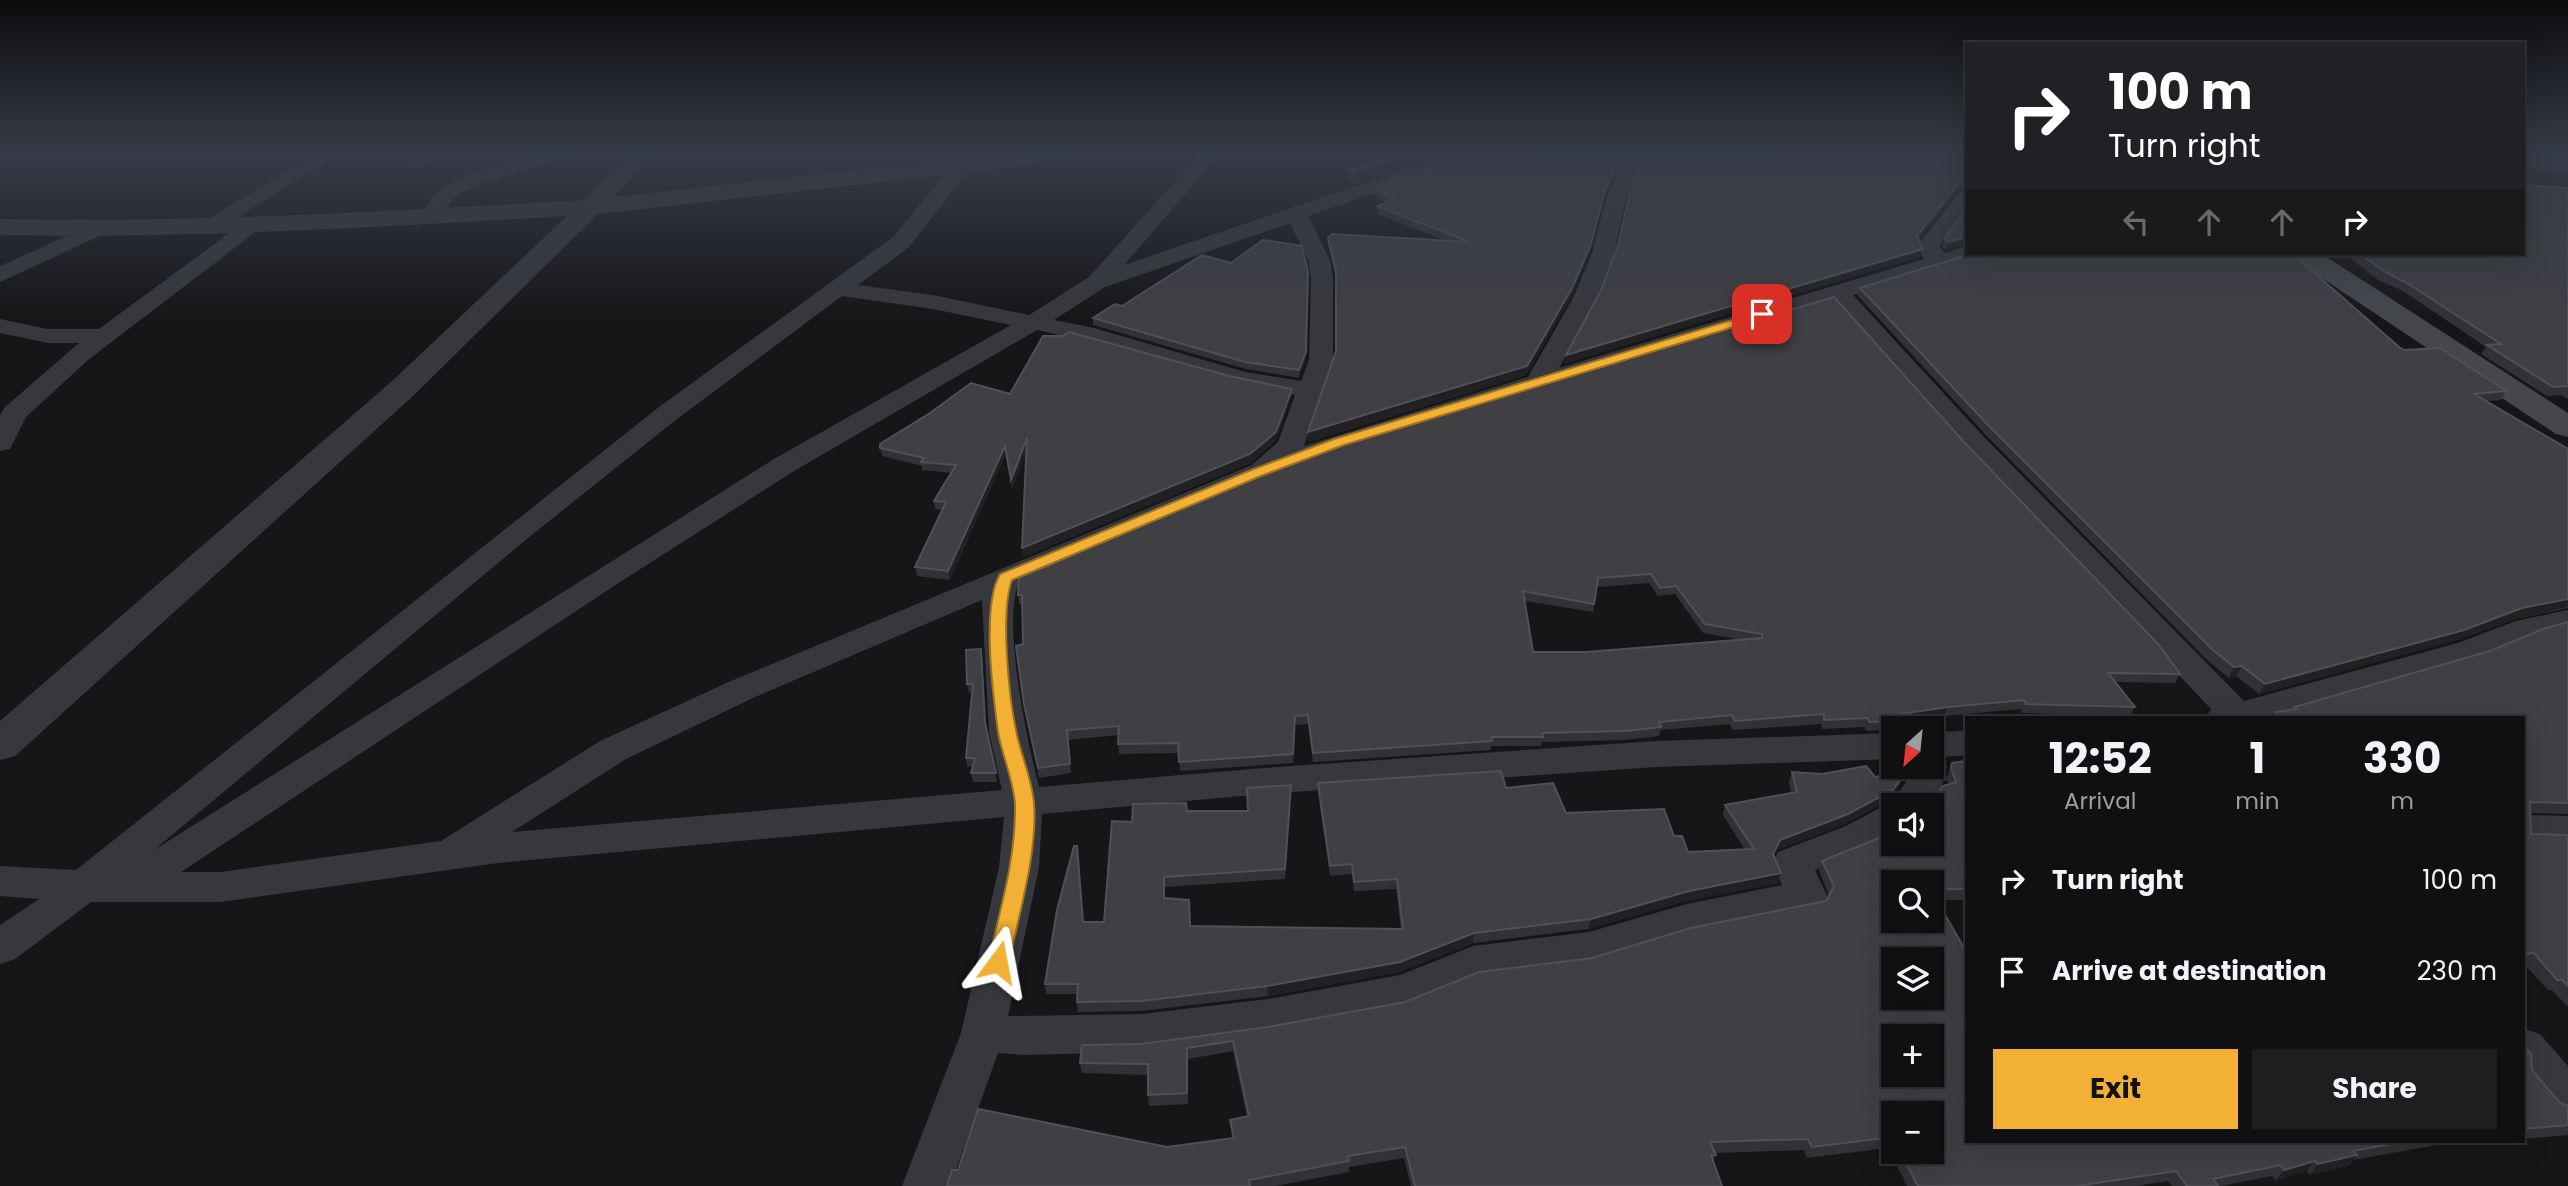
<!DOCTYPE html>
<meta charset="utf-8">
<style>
:root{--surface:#101012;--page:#1e1e20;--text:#f1f3f6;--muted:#9c9d9f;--line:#303032;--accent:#f2b134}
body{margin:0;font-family:Poppins,sans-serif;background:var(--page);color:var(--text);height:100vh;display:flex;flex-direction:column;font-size:26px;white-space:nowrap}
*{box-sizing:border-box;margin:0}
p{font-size:23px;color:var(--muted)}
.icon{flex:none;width:38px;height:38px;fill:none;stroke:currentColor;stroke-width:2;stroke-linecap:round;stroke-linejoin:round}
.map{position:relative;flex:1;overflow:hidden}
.panel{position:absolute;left:1965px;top:716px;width:560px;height:427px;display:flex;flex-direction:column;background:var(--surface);border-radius:0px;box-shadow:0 7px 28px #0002,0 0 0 2px var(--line)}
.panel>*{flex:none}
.top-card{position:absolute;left:1965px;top:42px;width:560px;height:214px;border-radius:0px;box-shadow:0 7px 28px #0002,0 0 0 2px var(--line);background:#202124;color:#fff;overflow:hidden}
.needle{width:46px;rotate:207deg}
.tools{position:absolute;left:1881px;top:716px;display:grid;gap:14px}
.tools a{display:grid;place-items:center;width:63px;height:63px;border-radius:0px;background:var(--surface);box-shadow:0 7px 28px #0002,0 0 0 2px var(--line);font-size:35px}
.pin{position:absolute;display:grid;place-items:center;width:60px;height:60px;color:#fff;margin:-30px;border-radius:14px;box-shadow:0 4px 10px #0006}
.me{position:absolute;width:77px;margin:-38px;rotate:13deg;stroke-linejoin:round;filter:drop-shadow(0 0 5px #0008)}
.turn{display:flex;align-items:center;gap:24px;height:147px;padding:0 28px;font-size:32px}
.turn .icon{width:91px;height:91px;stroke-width:2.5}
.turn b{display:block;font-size:49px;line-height:60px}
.lanes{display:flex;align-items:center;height:66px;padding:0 28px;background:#0003;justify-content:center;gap:35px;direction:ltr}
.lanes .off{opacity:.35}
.eta{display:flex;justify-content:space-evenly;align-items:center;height:119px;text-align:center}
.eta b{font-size:42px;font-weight:700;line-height:49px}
.action{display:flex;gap:14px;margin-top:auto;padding:14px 28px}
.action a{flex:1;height:80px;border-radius:0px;background:var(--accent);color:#111;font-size:28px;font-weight:700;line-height:80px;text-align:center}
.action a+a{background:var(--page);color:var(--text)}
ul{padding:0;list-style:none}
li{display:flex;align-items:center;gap:21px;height:91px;padding:0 28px}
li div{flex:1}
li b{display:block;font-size:26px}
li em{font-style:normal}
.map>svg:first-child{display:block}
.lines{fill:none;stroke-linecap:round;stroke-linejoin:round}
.minor{fill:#37383d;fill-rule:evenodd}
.tertiary{fill:#37383d;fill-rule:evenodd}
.secondary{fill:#45474d;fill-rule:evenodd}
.wall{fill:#323236;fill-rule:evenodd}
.shaded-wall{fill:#212124}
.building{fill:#3f3f44;stroke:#4f5156;stroke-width:2;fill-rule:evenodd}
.route{fill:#f2b134;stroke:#9d7322;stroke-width:2}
</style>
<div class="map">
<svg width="2568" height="1186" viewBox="0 0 2568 1186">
<rect width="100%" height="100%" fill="#161618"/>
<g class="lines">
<g class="minor">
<path d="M316,154H339L217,230H203L199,226L203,222Z"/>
<path d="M416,154H439L421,167H407L404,163Z"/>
<path d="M543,154H576L574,158C544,166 474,179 452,200C447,205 444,214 440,219H426L423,215C427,207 431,197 438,192C462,171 513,162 543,154Z"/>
<path d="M1200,154H1220L1124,265L1449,154H1477L1475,158L1308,216L1330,260L1333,279V360L1304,446L1528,377L1573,298L1592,253L1606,199L1626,154H1645L1626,199L1614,253L1597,298L1559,368L1924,259L1917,246L1960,192L1967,190V210L1939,246L1945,253L1967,246V254H1977L1975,258L1853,295L1983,436L2244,701L2458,643L2516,621L2568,610V630L2535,637L2482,659L2280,717L2206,718L2211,709L1963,448L1833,301L1349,448L1266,479L1018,585C1003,627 1027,741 1039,787L1264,768L1656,741L1894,733V759L1656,767L1264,794L1042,814L1039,867L1008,1016L1142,1014L1268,999L1400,975L1473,946L1589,932L1687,904L1782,885L1772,863L1778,852L1846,826L1891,802L1905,784L1911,766H1932V732L1967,731V755L1942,757L1947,766L1941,789L1930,805H1894V834L1874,846L1815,870L1828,898L1822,909L1687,936L1589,966L1477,980L1404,1010L1268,1035L1142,1052L1023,1055L998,1053L950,1186H902L961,1033L999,867L1004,817L498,863L220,902H91L15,959L0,964V925L39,899L0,896V866L76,870L659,407L893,237L955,162H969L972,166L909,247L858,285L933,295L1029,315L1089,277ZM1290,223L1308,260L1311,279L1309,360L1301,381L1245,372L1094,328L1054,320L1105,287ZM842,296L933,309L1011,325L774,459L154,850L528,538L677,419ZM1037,330C1124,348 1207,381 1295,395L1278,442L1252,465L731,681L600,741L441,841L220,872H181L617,584L794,471ZM982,600L989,732L1002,790L512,832L626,759L755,697Z"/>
<rect x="2524" y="157" width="44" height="12"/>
<path d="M251,220L258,222L262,226L258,230L88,360L26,417L10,449L0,451V415L5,407L79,343H48L0,333V319L48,329H99L244,222Z"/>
<path d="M96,223L104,224L107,229L104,234L0,282V266Z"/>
<path d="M2524,815L2568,816V844L2524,843Z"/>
<path d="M2524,1029L2540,1034L2568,1066V1118L2552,1112L2524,1079Z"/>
</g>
<path class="tertiary" d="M630,154H655L614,197L1001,154H1078L1074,159L1066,161L598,214L413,396L15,756L0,760V721L391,382L567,216C378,227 190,239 0,235V219C195,223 389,211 583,200Z"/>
<path class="secondary" d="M2291,254H2322L2568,413V437L2556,434L2295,260Z"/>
</g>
<g class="wall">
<path d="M1394,154L1354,184L1347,179L1348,169L1380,161V158Z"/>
<path d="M1486,158L1604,198L1590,252L1571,297L1526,375L1308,442V432L1336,352V279L1328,246V238L1444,240L1377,214V206L1386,202L1375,196V188Z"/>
<path d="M2568,188V399L2561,395L2547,396L2481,354L2486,347L2403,291L2380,281L2344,254H2524Z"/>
<path d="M1967,209V244L1946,250L1942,246L1945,238Z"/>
<path d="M1860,288L2399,347L2506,391L2501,400L2487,401L2568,449V608L2515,619L2457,640L2259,694L2236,676L2229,678L2207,660L1985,434L1858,296Z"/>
<path d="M1093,318L1306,359L1299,378L1246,369L1093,325Z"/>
<path d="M1010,394L1291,397L1276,440L1251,463L1023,557L1022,548L1026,450L1012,489L1006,454L950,580L917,576L915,567L942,510L935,509L934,501L951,473L922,470V466L882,456L880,448Z"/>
<path d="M1964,442L2180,674L2175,683L2115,682L2135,707L2130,716L2022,713L2020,709L1944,716L1904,723L1902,728L1867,731L1864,727L1822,729L1821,724L1733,730L1729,724L1661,730L1659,736L1624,740L1542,742L1541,746H1491V750L1313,762L1308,724L1295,725L1293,763L1180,771L1179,753L1119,754L1118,735L1068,740L1071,773L1039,778L1026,713L1016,646L1023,644L1022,604H1019L1018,595ZM1649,583L1658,596L1675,594L1703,633L1743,640L1586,652H1533L1525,601L1593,612L1597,587Z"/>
<path d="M2568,622V814L2530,813L2531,834L2568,835V1007L2552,990H2548L2524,964V718H2273L2276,712L2292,710L2294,707L2490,651Z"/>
<path d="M981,649L982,657L986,730L997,782H973L971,773L973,766L967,767L966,758L972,692L969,693L967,684Z"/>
<path d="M1967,761V900H1937L1967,1141H2495L2455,1144L2453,1142L2353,1160L2348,1166L2309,1175L2307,1171L2276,1180L2272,1176L2221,1186H2172L2168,1181L2137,1186H1907L1888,1148L1807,1158L1804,1150L1715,1153L1716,1155L1713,1162L1722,1186H1411L1404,1158L1349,1167V1172L1275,1186H947L958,1170L1167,1147L1232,1138L1230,1120L1247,1117L1233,1051L1188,1059V1104L1149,1106L1148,1095V1075L1082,1073L1080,1063L1141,1044L1268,1027L1405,1002L1826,901L1829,895L1819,871L1822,861L1879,838L1932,805H1898L1901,797L1936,796L1949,785L1946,779L1952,763ZM1932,882V920H1894ZM1894,1113L1932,1152H1894Z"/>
<path d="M1792,772L1901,779L1898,789L1889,800L1845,824L1777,850L1774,856L1778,883L1686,901L1588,929L1473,943L1399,972L1268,996L1142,1011L1078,1012L1077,1002V994H1046L1045,984L1084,922H1104L1132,822L1187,811H1248L1291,785L1285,879L1165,887L1164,898L1190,926L1401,929L1396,889L1354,891L1352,874L1330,876L1318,793V783L1506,788L1566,813L1674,836L1688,852L1745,850L1723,815L1725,805L1791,793L1789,782Z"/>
<path d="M2524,1046L2532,1070L2560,1103L2568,1106V1135L2524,1139Z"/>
</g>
<g class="shaded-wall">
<path d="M1410,154H1440L1354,184L1355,173Z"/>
<path d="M1622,154H1625L1604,198L1590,252L1571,297L1526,375L1308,442V432L1605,190Z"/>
<path d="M1967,180L1966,187L1958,190L1915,244L1917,236L1960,182Z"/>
<path d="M1967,237V244L1946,250L1948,242Z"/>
<path d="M1923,249L1920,257L1564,364L1566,355Z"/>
<path d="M1308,272L1306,359L1299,378V370Z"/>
<path d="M1292,389L1291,397L1276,440L1251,463L1023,557L1022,548Z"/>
<path d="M1027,438L1028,446L1012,489L1011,480Z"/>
<path d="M1005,446L1006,454L950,580L948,571Z"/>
<path d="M2568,599L2567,607L2515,619L2457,640L2259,694L2265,684L2522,608Z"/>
<path d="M981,649L982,657L986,732L985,723Z"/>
<path d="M2242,666L2236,676L2229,678L2234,667Z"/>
<path d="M1948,707L1944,716L1904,723L1905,720L1901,714Z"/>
<path d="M1901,779L1898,789L1889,800L1845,824L1777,850L1770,864L1773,854L1780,840Z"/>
<path d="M1781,873L1778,883L1686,901L1588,929L1591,919L1689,891Z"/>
<path d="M1474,933L1473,943L1399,972L1268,996L1267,986Z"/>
<path d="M2357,1155L2348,1166L2309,1175L2318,1164Z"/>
<path d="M2315,1161L2307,1171L2276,1180L2284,1170Z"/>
</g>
<g class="building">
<path d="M1394,154H1410L1355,173L1348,169L1384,160L1380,158Z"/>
<path d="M1469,154H1482L1486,158L1498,154H1622L1605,190L1591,244L1572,288L1527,366L1308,432L1336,351V270L1328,238L1332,234L1470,242L1377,206L1394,199L1375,188Z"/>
<path d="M1646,154H1967V180L1960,182L1917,236L1923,249L1566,355L1601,290L1618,245L1630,192Z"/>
<path d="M2524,185L2568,188V386L2553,387L2487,345L2501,344L2407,283L2385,272L2360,254H2524Z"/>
<path d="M1967,209V237L1948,242L1945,238Z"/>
<path d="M1263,240L1302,246L1308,272L1306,352L1299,370L1245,362L1093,318L1115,304L1122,306L1202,255L1231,263Z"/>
<path d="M1970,254H2293L2399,347L2404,350L2440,348L2506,391L2474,394L2568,449V599L2522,608L2464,630L2265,684L2242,666L2234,667L2213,650L1988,425L1860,288Z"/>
<path d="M1834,297L1964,442L2159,645L2180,674L2108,673L2135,707L2026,704L2024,700L1948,707L1901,714L1905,720L1870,722L1867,718L1824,720V714L1735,721L1732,715L1659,722L1661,727L1625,731L1542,733L1543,737H1491L1492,741L1313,753L1308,715L1295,716L1293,754L1179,762L1178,743L1118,744L1119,726L1067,730L1070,764L1038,768L1024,704L1016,646L1023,644L1022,595H1018L1019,578L1267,473L1350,442ZM1651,574L1660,588L1676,586L1705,624L1762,634V638L1586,652H1533L1523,591L1594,604L1598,578Z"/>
<path d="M1069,332L1229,376L1292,389L1276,432L1250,454L1022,548L1027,438L1011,480L1005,446L948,571L915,567L946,502L934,501L956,465L921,462L924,458L880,448V444L930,413L971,383L1010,394L1043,336H1063Z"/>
<path d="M2568,622V803L2530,802L2531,834L2568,835V986L2562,980H2557L2534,953L2524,954V718H2280L2276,712L2297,709L2294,707L2490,651L2543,629Z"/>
<path d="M981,649L985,723L996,773H971L975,758H966L973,684H967L966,650Z"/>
<path d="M1967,761V889H1932V882H1894V920H1932V892L1967,953V1141H2407L2353,1151L2357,1155L2318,1164L2315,1161L2284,1170L2280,1165L2213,1179L2218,1186H2187L2176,1171L2076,1186H1918L1900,1152H1932V1113H1894V1139L1893,1137L1812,1147L1808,1139L1710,1142L1716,1155H1711L1722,1186H1415L1405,1147L1348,1156L1349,1161L1249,1180L1250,1186H947L952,1170H958L978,1109L1167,1147L1234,1138L1230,1120L1249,1116L1233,1041L1187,1048V1093L1148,1095V1064L1080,1063L1082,1045L1141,1044L1268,1027L1405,1002L1479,972L1592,958L1691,928L1826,901L1834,886L1822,861L1879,838L1894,829V844H1932V805H1900L1901,797L1936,796L1943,786L1956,782L1951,768L1952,763ZM1894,959H1932V998H1894ZM1894,1036H1932V1074H1894Z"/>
<path d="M1866,766L1875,777L1896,773L1901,779L1893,790L1848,814L1780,840L1773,854L1781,873L1689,891L1591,919L1474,933L1400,962L1267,986L1141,1001L1077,1002L1078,984H1045L1057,910L1074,846H1077L1083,922H1104L1112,821L1132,822L1133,804L1186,803L1187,811H1248L1247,788L1291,785L1285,869L1164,877V898L1189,900L1190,926L1403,929L1397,879L1354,882L1352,864L1330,866L1318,783L1501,771L1506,788L1553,783L1566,813L1664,809L1674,836H1682L1688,852L1754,849L1725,805L1797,792L1792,772L1822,774Z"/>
<path d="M2524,1046L2531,1054L2532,1070L2560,1103L2568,1106V1125L2524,1129Z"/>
</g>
<linearGradient id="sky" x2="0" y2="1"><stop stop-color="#0c0c0d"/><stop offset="0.48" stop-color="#363c48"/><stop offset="1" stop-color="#363c48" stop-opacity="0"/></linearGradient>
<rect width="2568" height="320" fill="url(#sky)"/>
<path class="route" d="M1762,311L1767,312V317L1344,445L1261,476L1012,580C1000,614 1009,699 1017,735C1022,757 1032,780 1034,803C1038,850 1019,915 1009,962L1006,968L998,970L991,968L988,962C1000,910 1016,858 1015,805C1014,781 1002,756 998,732C993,695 981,606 1000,574L1251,470L1334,439Z"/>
</svg>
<div class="tools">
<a><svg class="needle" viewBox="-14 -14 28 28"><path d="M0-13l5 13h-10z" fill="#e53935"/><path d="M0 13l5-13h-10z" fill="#9c9d9f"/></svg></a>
<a><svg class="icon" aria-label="sound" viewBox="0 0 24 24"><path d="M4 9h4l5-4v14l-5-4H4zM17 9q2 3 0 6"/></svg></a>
<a><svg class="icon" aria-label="search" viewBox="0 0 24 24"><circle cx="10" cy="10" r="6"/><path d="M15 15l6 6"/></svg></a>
<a><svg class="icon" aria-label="layers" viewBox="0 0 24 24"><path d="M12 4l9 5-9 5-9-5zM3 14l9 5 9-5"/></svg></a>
<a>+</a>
<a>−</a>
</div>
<div class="pin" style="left:1762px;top:314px;background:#d93025"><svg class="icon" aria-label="arrive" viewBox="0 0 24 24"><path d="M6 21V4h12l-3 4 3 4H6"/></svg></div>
<svg class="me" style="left:998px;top:962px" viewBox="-20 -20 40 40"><path d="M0-17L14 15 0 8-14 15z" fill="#f2b134" stroke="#fff" stroke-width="4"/></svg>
<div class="top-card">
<div class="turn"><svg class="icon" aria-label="right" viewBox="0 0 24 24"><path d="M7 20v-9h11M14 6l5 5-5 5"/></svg><div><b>100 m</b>Turn right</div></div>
<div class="lanes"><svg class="icon off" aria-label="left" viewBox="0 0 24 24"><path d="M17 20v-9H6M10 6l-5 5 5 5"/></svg><svg class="icon off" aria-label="ahead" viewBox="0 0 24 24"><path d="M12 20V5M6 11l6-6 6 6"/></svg><svg class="icon off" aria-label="ahead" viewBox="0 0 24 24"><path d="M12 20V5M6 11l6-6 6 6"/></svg><svg class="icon" aria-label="right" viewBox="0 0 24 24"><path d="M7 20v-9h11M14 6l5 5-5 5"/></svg></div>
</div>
<section class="panel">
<div class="eta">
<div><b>12:52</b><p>Arrival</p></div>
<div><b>1</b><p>min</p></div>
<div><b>330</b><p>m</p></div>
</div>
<ul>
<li><svg class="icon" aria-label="right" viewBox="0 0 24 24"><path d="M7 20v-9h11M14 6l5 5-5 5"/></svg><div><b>Turn right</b></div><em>100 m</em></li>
<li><svg class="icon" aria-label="arrive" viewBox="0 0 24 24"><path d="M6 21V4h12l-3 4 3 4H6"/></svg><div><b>Arrive at destination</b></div><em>230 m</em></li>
</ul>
<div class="action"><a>Exit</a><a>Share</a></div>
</section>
</div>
